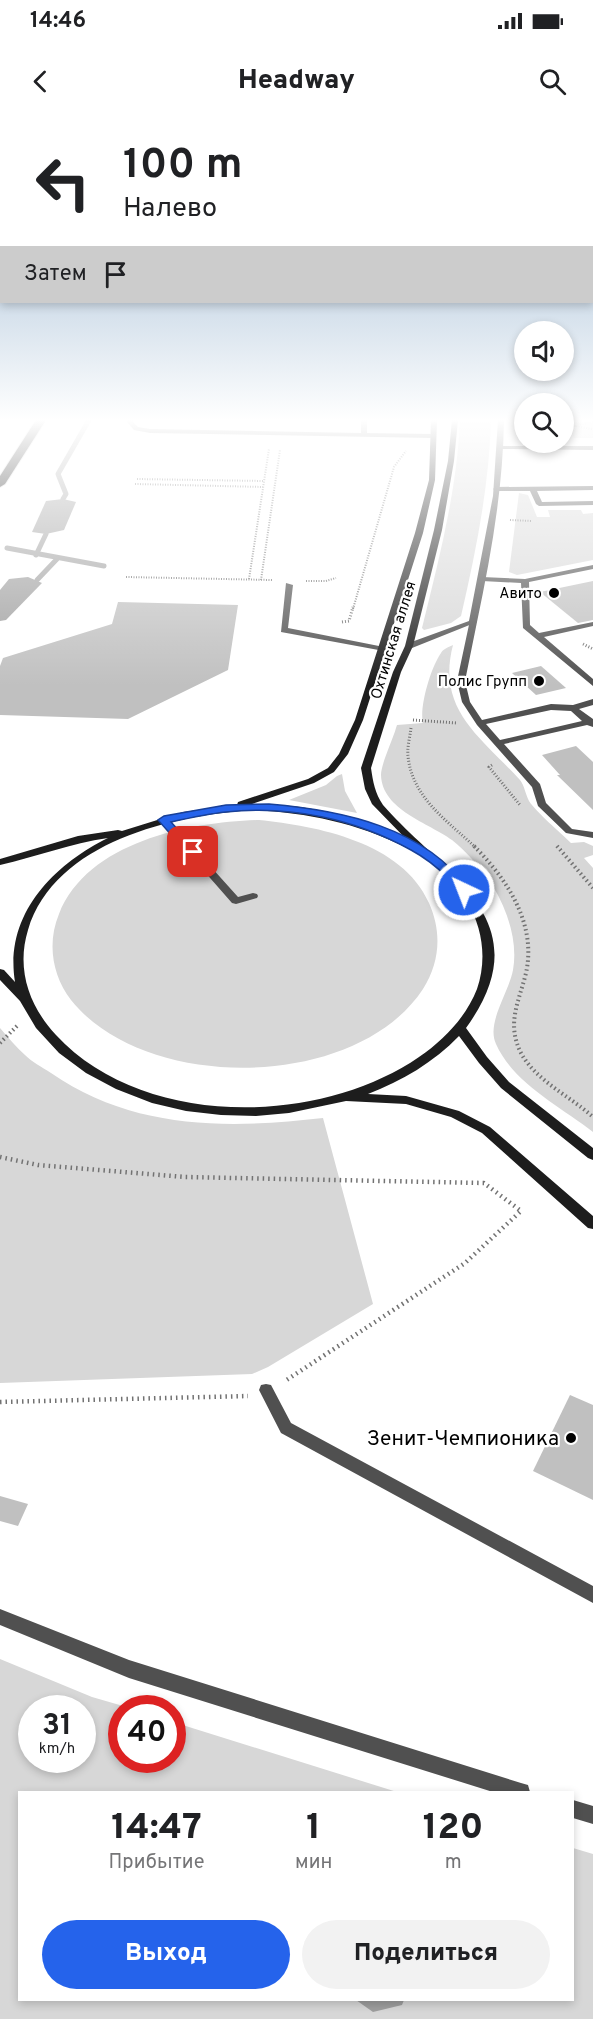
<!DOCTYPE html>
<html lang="ru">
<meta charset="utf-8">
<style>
:root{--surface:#fff;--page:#f2f2f2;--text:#202124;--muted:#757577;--accent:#2563eb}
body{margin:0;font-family:Overpass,sans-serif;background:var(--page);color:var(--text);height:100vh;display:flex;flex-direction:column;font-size:22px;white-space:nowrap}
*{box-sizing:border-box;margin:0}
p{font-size:20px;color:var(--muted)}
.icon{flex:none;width:33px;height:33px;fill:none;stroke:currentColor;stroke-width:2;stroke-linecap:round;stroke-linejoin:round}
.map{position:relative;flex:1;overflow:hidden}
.drawer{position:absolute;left:18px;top:1671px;width:556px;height:210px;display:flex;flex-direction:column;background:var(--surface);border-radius:0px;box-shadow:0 3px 9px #0003}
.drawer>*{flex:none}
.banner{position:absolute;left:0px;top:0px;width:594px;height:183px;box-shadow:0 3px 9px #0003;background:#fff;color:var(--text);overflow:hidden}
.buttons{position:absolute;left:514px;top:201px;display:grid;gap:12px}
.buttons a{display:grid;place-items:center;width:60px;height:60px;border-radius:50%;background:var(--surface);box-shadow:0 3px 9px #0003;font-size:30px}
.speed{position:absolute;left:18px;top:1575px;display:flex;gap:12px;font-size:30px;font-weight:700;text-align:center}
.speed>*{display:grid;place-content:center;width:78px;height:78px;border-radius:50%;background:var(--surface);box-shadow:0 3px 9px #0003;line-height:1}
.speed small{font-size:15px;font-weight:400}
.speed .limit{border:9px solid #d22;background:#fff;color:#111}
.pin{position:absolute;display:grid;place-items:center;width:51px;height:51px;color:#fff;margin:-26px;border-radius:12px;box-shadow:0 3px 9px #0006}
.me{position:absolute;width:66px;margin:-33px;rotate:317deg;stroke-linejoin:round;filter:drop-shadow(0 0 4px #0008)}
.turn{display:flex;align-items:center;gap:21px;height:126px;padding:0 24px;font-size:27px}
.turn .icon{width:78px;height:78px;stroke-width:2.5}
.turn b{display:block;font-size:42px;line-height:51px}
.then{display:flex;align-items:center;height:57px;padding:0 24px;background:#0003;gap:12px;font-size:22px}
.eta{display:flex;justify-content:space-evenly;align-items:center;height:102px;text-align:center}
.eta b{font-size:36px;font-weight:800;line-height:42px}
.primary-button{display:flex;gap:12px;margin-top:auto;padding:12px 24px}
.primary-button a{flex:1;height:69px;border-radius:36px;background:var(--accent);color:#fff;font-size:24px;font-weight:800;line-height:69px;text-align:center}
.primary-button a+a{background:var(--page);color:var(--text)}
.status{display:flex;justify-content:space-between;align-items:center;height:42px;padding:0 30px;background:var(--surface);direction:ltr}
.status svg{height:16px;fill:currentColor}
header{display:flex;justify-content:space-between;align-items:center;height:78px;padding:0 24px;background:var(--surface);font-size:27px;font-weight:800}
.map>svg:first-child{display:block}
.green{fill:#d7d7d7;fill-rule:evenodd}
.water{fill:#9e9e9e}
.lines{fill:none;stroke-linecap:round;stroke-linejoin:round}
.stream{stroke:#9e9e9e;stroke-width:5}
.building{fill:#c0c0c0}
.highway-casing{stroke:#dbdbdb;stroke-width:2}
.path-far3{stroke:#727272;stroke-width:2;stroke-dasharray:1 1.5;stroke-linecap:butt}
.path-far2{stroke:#727272;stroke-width:3;stroke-dasharray:1 2;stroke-linecap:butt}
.path-far1{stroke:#727272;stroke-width:4;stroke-dasharray:1.5 3;stroke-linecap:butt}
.path{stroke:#727272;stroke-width:4.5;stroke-dasharray:1.5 4;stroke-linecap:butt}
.lane{fill:#505050;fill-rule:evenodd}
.street{fill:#505050;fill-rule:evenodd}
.secondary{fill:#1d1d1d;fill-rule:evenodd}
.highway{fill:#000;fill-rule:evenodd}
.route{fill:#2563eb;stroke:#184099;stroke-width:1.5}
.poi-dot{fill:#000;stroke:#fff;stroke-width:2}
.labels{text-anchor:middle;stroke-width:4.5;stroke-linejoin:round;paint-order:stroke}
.far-poi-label{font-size:15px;fill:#000;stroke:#fff;text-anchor:end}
.far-street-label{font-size:15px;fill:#000;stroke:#fff}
.near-poi-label{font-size:21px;fill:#000;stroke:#fff;text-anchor:end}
</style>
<div class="status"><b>14:46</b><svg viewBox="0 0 49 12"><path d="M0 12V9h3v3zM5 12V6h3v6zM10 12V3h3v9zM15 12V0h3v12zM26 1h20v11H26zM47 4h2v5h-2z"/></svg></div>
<header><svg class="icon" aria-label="back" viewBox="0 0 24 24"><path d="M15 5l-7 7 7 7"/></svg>Headway<svg class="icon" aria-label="search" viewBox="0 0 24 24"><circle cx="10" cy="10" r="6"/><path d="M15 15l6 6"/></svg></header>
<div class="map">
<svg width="593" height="1899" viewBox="0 0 593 1899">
<rect width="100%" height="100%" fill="#fff"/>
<g class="green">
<path d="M460,300H491C489,367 476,431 461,496L451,503L424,510L422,508C439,439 457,371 460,300Z"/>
<path d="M566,300H593V318H574Z"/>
<path d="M519,373L528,375L537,397H550L548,390H581L583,394L593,393V440L517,455L509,452Z"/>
<path d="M453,525C436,590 481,617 520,660C525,667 525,673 529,681C536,692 561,713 571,723L584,722L593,726V735L584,738L593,748V1012C560,986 514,964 496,924C486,903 509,872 513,850C518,822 508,792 494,768C483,750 468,733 452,720C429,703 382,690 381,655C381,644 393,619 396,608L397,605L423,603C419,587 431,547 441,533C443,529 449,527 453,525Z"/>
<path d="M342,654L345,671L357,693L289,680L326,665L337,656Z"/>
<path d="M259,700C317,706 402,722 429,783C442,812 440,842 423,869C356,971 145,973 71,880C52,855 47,823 59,794C88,721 191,702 259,700Z"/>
<path d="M0,908C8,917 16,927 25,935C32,942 42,947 51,953C134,1010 227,1009 323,998L373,1184L268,1247L252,1254L0,1263Z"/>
<path d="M0,1539L92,1577L130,1588H122V1640H172L173,1602L397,1672H20V1880H573V1728L593,1734V1899H0ZM32,1588H82V1640H32Z"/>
</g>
<g class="water">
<path d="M63,379L76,382L64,410L46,414L32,412L46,381Z"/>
<path d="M28,457L42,463L6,500L0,501V470L9,459Z"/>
<path d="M356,1880H404L402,1885L373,1892Z"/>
</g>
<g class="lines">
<g class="stream">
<path d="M63,379L66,374L58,354L89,300"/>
<path d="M7,428L104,446"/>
<path d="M36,435L46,414"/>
<path d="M37,460L57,439"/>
</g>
</g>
<g class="building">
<path d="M593,461V500L578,503L540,472Z"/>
<path d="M118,482L238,485L228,550L128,599L0,595V546L3,538L112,504Z"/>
<path d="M541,546L566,568L536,575L512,553Z"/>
<path d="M576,626L593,642V690L557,655H560L542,635Z"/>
<path d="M570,1275L593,1285V1380L533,1351Z"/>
<path d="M0,1376L28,1384L18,1406L0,1401Z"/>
</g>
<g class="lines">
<g class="highway-casing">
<path id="highway" d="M36,300H46L5,364L0,367V356Z"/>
</g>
<g class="path-far3">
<path d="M564,306H575"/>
<path d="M592,309L575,306L593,302"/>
<path d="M137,359L264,361"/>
<path d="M135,364L263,367"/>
<path d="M510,400L532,401"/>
<path d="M126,457L272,460"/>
<path d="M249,459L269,329"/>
<path d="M261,460L280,330"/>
<path d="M306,461H326L336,458"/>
<path d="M353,489L394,347L406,331"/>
</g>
<g class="path-far2">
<path d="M342,502L349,501L353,487"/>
<path d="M583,524L593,529"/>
<path d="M413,600L457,603"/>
<path d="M411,608C410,617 407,627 408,636C412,678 448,701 476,728"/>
<path d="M492,645L489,647L520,685"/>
</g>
<g class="path-far1">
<path d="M474,726C507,759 537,804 526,853C519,882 506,903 521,933C536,961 570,976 593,997"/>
<path d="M557,726L593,768"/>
<path d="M0,923L17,906"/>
</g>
<g class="path">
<path d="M0,1037L38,1045L185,1057L484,1063L521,1091L465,1143L285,1261"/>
<path d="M0,1282L248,1276"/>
</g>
<g class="lane">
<path d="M128,300H134L133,302L138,307L150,309L361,313V300H367V313L433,314L436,316L433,318L150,313L134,310L127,302Z"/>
<path d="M501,326H593V330L499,329L498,328Z"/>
<path d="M593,366V370L537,371L542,382L593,381V385L539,386L536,384L530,371H496L493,369L496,367Z"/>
<path d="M593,445V449L529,462L530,505L539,513L593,502V506L544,517L593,559V566L523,508L521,463L482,461L478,459L482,457L525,459Z"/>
<path d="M286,463L293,465L288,508L384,527L388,529L384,531L281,512Z"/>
<path d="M470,500L477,502L465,561L470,582L482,600L551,584L573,585L593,579V585L579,589L593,599V607L587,605L504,624L540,664L546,683L572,709L593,712V718L566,713L538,686L532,667L477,605L462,582L457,561ZM551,590L571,591L582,601L500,620L486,604Z"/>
<path d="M164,697L167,698L238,777L253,773L257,774L258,776L257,778L236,784L232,783L161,702L159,700Z"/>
<path d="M266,1264L271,1265L291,1303L593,1466V1483L281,1313L259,1270L261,1265Z"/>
</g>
<g class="street">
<path d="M498,300H504C503,369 491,435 477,502L412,528H406V524L469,501L493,376Z"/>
<path d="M0,1489L129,1540L521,1663L528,1665L530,1672H493L129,1558L0,1505Z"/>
<path d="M573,1680L593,1686V1704L573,1698Z"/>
</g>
<path class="secondary" d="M431,300H437L435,360L423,413L363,600L348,634L334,652L314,663L249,685C303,682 360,697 408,721L372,684L365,669L361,648L393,552L405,526L434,410L448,341L452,300H458L454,341L442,410L413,526L401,552L371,648C373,662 375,673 383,685C444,755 544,800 466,908L487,937L509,962L593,1028V1040L588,1038L501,968L479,943L459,916C434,942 402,961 368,974L406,976L459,991L490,1007L593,1096V1109L588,1108L482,1013L451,997L406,984L346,981L289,993L256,996L221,995L186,991L152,983L116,969L86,953L59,933L36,908L20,881L0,860V849L4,850L15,862C4,795 53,745 108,718C71,723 36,737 0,745V739L78,716L118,710L122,711L183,692L237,685L238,682L308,659L328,648L339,634L355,600L415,413L429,360ZM254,690C308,693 357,703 405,727C412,730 421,733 427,738C442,748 457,767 467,782C483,808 487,840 477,869C466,897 444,920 419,937C319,1006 143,1009 56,915C29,886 16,849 28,810C55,721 174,695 254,690Z"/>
<use href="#highway" class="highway"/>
</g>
<linearGradient id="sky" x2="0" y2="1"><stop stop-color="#8aabca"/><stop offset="0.53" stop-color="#fff"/><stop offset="1" stop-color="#fff" stop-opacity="0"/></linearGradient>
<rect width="593" height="566" fill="url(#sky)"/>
<path class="route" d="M269,684C341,690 425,707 469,770L464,773C456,771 453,763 448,758C437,747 424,737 411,730C355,699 290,685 226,692C207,694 189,698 171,702L198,732L193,736L189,735L158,700L164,696L226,685Z"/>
<g class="poi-dot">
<circle cx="554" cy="473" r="6"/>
<circle cx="539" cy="561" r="6"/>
<circle cx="571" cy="1318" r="6"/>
</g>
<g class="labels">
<g class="far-poi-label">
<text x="542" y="478">Авито</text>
<text x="527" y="566">Полис Групп</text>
</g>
<g class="far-street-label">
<text transform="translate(393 520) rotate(-73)" y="5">Охтинская аллея</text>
</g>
<g class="near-poi-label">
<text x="559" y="1325">Зенит-Чемпионика</text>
</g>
</g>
</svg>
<div class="buttons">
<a><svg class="icon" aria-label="sound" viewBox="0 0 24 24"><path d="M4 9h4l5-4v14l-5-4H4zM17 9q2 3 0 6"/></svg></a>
<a><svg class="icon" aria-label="search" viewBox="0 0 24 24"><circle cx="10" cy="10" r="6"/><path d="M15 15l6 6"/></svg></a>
</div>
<div class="speed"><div>31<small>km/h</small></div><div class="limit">40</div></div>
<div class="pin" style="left:193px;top:732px;background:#d93025"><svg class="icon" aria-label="arrive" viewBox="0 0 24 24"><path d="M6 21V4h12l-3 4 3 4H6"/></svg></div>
<svg class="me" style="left:464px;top:770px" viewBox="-20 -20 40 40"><circle r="17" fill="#2563eb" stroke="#fff" stroke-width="3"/><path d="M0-11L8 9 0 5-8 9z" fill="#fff"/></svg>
<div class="banner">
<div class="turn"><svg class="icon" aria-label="left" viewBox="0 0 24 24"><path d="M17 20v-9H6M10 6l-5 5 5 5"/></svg><div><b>100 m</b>Налево</div></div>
<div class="then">Затем<svg class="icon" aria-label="arrive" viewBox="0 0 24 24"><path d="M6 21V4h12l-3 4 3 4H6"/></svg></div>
</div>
<section class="drawer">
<div class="eta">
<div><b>14:47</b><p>Прибытие</p></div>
<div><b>1</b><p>мин</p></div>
<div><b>120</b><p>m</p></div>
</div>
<div class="primary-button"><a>Выход</a><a>Поделиться</a></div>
</section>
</div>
